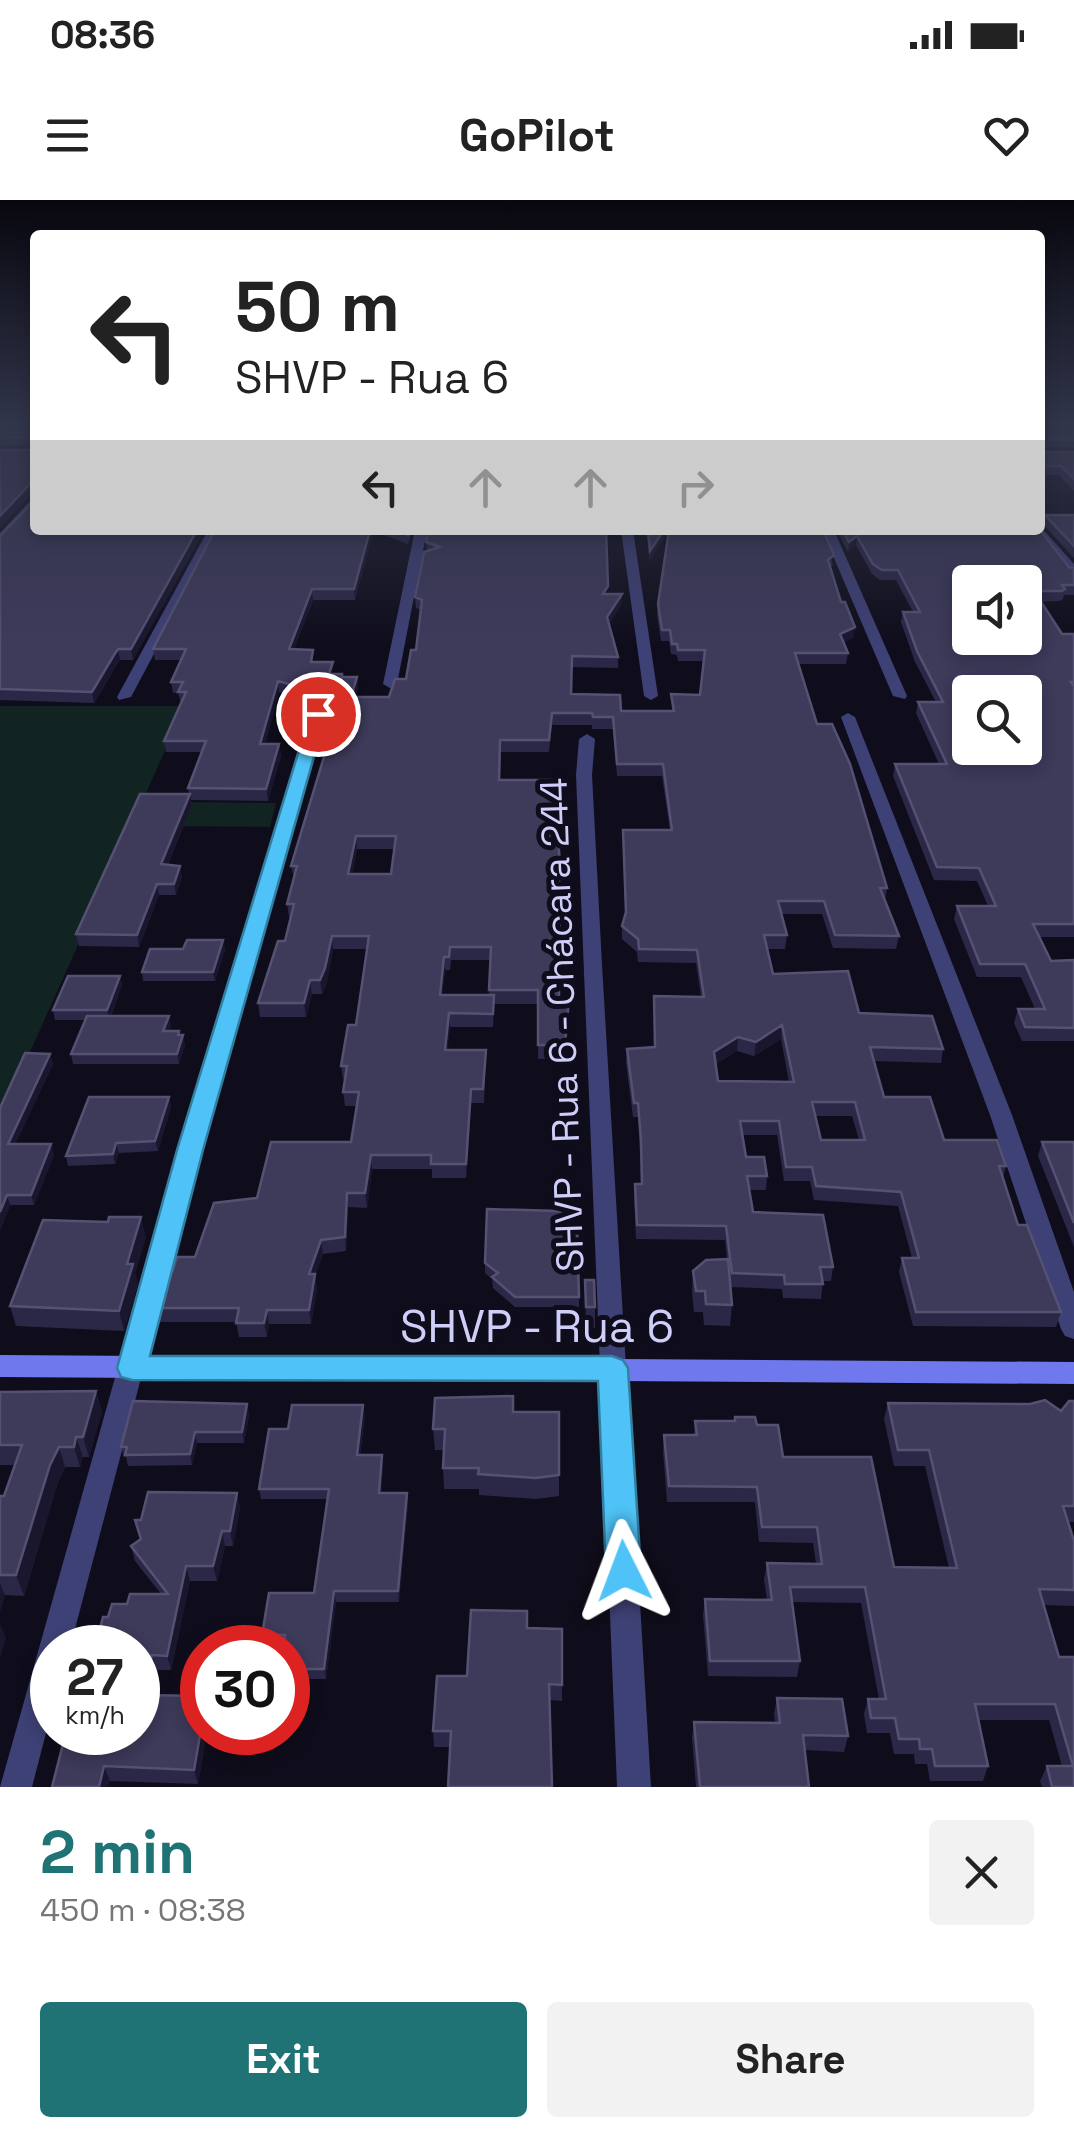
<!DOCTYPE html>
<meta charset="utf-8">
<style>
:root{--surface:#fff;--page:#f2f2f2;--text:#222;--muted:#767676;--accent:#1f7374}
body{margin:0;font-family:"Space Grotesk",sans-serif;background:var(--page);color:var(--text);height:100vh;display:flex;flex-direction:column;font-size:38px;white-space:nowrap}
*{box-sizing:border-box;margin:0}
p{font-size:32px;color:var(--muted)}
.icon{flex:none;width:55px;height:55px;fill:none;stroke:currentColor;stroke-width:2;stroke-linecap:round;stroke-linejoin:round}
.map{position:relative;height:1587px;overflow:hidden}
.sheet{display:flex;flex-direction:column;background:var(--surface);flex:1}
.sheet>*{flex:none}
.hud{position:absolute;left:30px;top:30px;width:1015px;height:305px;border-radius:10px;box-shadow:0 5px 15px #0003;background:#fff;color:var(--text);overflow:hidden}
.buttons{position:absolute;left:952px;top:365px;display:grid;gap:20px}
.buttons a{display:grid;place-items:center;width:90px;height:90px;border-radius:10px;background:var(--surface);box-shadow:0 5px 15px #0003;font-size:50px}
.speed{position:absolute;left:30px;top:1425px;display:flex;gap:20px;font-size:50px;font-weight:700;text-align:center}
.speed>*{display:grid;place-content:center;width:130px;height:130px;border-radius:50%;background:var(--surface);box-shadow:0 5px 15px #0003;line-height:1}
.speed small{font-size:25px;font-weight:400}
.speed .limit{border:15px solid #d22;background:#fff;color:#111}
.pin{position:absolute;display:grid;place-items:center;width:85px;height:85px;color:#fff;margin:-42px;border:5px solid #fff;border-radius:50%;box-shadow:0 2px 10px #0007}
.me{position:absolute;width:110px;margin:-55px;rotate:357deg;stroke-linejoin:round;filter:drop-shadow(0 0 8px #0008)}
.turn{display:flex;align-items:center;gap:35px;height:210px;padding:0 40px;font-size:45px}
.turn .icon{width:130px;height:130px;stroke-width:2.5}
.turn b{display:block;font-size:70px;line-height:85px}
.lanes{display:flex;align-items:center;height:95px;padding:0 40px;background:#0003;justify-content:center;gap:50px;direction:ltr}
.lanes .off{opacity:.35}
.round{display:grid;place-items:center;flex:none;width:105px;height:105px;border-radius:10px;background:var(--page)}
.headline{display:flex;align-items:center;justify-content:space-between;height:170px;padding:0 40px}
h1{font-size:60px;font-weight:700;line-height:75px;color:var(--accent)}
.cta{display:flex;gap:20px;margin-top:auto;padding:20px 40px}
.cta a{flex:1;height:115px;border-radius:10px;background:var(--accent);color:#fff;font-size:40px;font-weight:700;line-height:115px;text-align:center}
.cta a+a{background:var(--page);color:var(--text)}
.status{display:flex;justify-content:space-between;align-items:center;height:70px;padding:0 50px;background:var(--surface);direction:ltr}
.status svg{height:28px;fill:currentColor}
header{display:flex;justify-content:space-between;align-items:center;height:130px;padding:0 40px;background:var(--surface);font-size:45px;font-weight:700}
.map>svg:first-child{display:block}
.green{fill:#112422}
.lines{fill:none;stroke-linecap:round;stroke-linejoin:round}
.street{fill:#3e4175;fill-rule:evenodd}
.secondary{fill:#7078ed;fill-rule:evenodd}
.wall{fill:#2b2847;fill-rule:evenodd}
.shaded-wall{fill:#19162e}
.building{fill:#3d3a5a;stroke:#545173;stroke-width:2.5;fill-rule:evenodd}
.route{fill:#4fc3f7;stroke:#337fa1;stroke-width:2.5}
.labels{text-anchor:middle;stroke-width:10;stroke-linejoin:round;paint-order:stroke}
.street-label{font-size:38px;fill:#cfcef9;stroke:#0f0d1b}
.near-street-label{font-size:45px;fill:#cfcef9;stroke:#0f0d1b}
</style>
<div class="status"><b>08:36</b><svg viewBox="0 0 49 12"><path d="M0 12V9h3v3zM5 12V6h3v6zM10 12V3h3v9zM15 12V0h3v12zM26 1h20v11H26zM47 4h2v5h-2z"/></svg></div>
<header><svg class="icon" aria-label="menu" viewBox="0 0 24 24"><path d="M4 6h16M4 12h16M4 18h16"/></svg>GoPilot<svg class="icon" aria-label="heart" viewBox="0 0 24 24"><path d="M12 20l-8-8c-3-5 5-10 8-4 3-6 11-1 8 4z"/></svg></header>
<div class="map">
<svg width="1074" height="1587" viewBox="0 0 1074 1587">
<rect width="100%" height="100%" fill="#0f0d1b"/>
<g class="green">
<path d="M0,506H185L0,919Z"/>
<path d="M175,602L276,603L270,627L166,626Z"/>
</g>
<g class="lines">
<g class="street">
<path d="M35,296V306L0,344V333Z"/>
<path d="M1040,326L1074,364V376L1070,375L1035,330H1040Z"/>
<path d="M208,330H220L131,497L119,500L117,497Z"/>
<path d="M415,330H427L397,484L390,488L383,484Z"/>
<path d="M621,330H633L658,496L651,500L644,496Z"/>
<path d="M822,330H834L907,496L905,499L893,496Z"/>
<path d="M318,510L325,514L201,950L70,1448H52V1510L32,1587H0L179,950L311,514Z"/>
<path d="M848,513L855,517L1012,915L1074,1092V1139L1065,1136L1061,1129L990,915L841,517Z"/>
<path d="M587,534L595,539L592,575L602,765L651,1587H617L576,575L579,539Z"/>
</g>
<path class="secondary" d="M0,1155L1074,1162V1184L0,1177Z"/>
</g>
<g class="wall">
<path d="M0,224H35V245L0,246Z"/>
<path d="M1040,224H1074V248L1040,247Z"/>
<path d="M1040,250L1042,252H1074V291L1059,275H1040Z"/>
<path d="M1045,315H1074V358L1043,324Z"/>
<path d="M35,330H204L133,460H120L116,466L94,503L0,500V336Z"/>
<path d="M215,330H412L408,344L373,331L355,400H313L294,449L334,474H342L343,477H357L358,489L355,497H389L406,479L416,450L421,410L416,408L415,397L427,351L426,342L608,394H622L621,405L609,424L618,457V468L572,467L571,494L621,511H672L671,494L700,495L703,461H678L677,455L671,454L669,441H661L657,415L658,404L668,332L650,361L646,330H823L833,365L830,367L853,438L843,442L848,453L846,464H799L817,524L887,688L885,700L899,736L896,749L833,748L822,714H782L787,735L785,749H767L773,774L943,849L941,863L874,861L884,897L944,940L1006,966L1003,977L1018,1025L1061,1112L1056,1127L913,1126L899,1072L902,1058H912L898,1006L814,1000L810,981H784L777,935H742L746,957L767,976L766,990H749L753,1012L833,1067L831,1081H823L821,1099L783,1098L782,1089L731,1087L732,1105L730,1126L704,1125L703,1112H694L692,1092L693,1071L727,1059L725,1040L636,1039L634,998L635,984H641L640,954L638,917H633L626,863L627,849L654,847V796L701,797L696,763L638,762L637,752L622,739V726L625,715L623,630H670L662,576H617L613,529H592V525H552L549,552H501L500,580L559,798H569L565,859H538V804H494L493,827H450L447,850H486L484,903H471L466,978H432V969H372L367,1008L348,1007L346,1051L323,1054L315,1075L317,1089L311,1124H269L267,1137H239L236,1122H160L156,1108L173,1070L195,1057L257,998L351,942L356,906H345L343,892L345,879H343L341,866L356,825L367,749H333L327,782L322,794H312L306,817H260L258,803L285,741L291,717H289L287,704L294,678L291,666L339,509H323L317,507L316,503L279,492L265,544H279L281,556L268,601L191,600L192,605L168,664L182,677L176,695H159L139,747L79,746L76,734L189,594L188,588L202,552H166L164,541L181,503L178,493H173L171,482L181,460H155L153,449ZM357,649H394L391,674H352ZM451,760H491L489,795H442L445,770H450ZM781,839L789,882L718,881L716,864L737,851L754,856ZM815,916H852L859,940H821Z"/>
<path d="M836,330H1040L1069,367L1074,368V395H1064L1063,399L1059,401L1041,402L1062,434H1074V737H1039L1051,761L1074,760V841H1022L1014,823L1018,809H1035L1021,777H977L954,719L957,706H988L977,681L934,680L893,576L895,564H939L916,513L918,502H936L915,462L901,422L903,412H913L896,380H880L872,374L856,345L848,352Z"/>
<path d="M223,740L225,750L215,781H143L142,772Z"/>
<path d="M120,776L122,785L111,816H169L171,826L169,831H179L185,845L179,864H73L71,854L86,820H55L53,810Z"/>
<path d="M50,854L53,864L15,944L54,955L34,1005H10L0,1031V908Z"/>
<path d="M169,897L171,907L158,951L119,953L115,964L68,966L66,956Z"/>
<path d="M1042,942H1074V1047L1038,956Z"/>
<path d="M146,1037L135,1073L138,1084L124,1131L16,1126L10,1106Z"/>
<path d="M485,1063L579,1097V1107H515L493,1088L492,1079L485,1073Z"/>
<path d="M585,1080L595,1107V1128H586Z"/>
<path d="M96,1191L102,1211L89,1257H83L80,1267H65L57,1285L24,1396L5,1395L0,1411V1296H4L15,1265H0V1192Z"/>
<path d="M1074,1201V1322H1068L1074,1341V1406L1044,1405L1059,1457H1074V1587H1042L1040,1581L1047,1566H1062L1049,1520H978L988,1566L983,1581H930L927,1564H915L914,1554H894L890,1533H867L864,1514L868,1499H879L861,1403L792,1402L800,1461L797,1477L708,1476L703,1415L705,1399L767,1400L764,1379L767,1363L816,1364L813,1343L759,1342L755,1302H667L663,1251L664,1235H694L695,1221H734L735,1217L757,1225L783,1257L894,1367L949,1368L925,1266H894L884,1219L888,1203L1061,1211Z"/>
<path d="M247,1204L249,1215L244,1243H197L192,1265L128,1266L126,1257H124L121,1247Z"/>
<path d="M513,1212H559V1296L536,1299L479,1295V1289H444L443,1268L444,1250H435L433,1229Z"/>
<path d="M365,1216L360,1255L383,1266L381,1293H407L408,1303L399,1402H336L326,1479H288V1448L283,1445H264L262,1435L314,1393L328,1299H261L259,1289L288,1229Z"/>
<path d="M237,1293L240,1308L233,1346H225L217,1381H190L171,1470H156L151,1495L202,1496V1532H279L278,1539L206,1538L198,1584L110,1581L52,1587L108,1417L127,1404L161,1394L135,1361L131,1346L141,1339V1320Z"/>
<path d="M528,1428L562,1429V1501L549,1500L450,1547H434L433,1531L467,1476Z"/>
<path d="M777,1498L848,1536L844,1552L805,1550L809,1587H696L692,1537L694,1522L775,1523L774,1514Z"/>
</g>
<g class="shaded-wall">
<path d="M30,284L32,293L0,328V316Z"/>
<path d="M197,330H204L133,460L131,449Z"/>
<path d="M370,330H373L355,400L354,389Z"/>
<path d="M664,330H669L650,361V351Z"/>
<path d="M857,336L856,345L848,352L849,342Z"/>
<path d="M312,389L313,400L290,460L289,449Z"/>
<path d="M622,394L621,405L607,427V417Z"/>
<path d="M855,427L853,438L839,445L840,434Z"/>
<path d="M118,449L120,460L116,466L94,503L92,492L114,455Z"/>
<path d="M357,477L358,489L352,508L351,497Z"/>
<path d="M278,481L279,492L262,556L260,544Z"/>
<path d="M279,544L281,556L268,601L266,589Z"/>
<path d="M190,594L192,605L163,675L161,664Z"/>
<path d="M356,636L357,649L349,687L348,674Z"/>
<path d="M180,666L182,677L176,695L174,684Z"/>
<path d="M157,684L159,695L139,747L137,735Z"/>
<path d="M332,736L333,749L327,782L322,794L320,780Z"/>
<path d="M223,740L225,750L215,781L213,772Z"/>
<path d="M444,757L445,770L441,808L440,795Z"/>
<path d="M120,776L122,785L109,820L107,810Z"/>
<path d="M310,780L312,794L306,817L304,803Z"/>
<path d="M449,813L450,827L446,863L445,850Z"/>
<path d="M169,816L171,826L165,841L163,831Z"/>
<path d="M782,825L781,839L754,856L756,842Z"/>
<path d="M183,835L185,845L179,864L177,854Z"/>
<path d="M738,837L737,851L713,866L714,852Z"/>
<path d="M50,854L53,864L11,954L8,944Z"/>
<path d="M471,889V903L466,978V964Z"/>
<path d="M169,897L171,907L158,951L155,941Z"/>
<path d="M116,943L119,953L115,964L113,954Z"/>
<path d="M51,944L54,955L34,1005L31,995Z"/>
<path d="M371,955L372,969L367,1008L365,993Z"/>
<path d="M347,993L348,1007L346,1051L345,1037Z"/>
<path d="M7,995L10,1005L0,1031V1012Z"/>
<path d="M141,1017L146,1037L135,1073L138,1084L124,1131L119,1111L127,1064Z"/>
<path d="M321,1040L323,1054L315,1075L317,1089L311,1124L309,1110V1074Z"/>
<path d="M267,1110L269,1124L267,1137L264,1123Z"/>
<path d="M96,1191L102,1211L89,1257L83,1237Z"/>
<path d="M247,1204L249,1215L244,1243L242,1232Z"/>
<path d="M363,1205L365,1216L358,1266L357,1255Z"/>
<path d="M195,1232L197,1243L192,1265L190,1254Z"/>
<path d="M76,1237L83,1257L80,1267L74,1247Z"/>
<path d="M59,1247L65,1267L57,1285L24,1396L16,1375L50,1265Z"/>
<path d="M382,1255L383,1266L380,1303L379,1293Z"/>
<path d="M237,1293L240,1308L233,1346L230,1331Z"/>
<path d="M407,1293L408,1303L399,1402L398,1391Z"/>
<path d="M222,1331L225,1346L217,1381L213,1366Z"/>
<path d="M186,1366L190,1381L171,1470L167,1456Z"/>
<path d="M0,1383L5,1395L0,1411Z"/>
<path d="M334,1391L336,1402L326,1479L324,1469Z"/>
<path d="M0,1424L6,1438L0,1458Z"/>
<path d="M152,1455L156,1470L148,1509L143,1495Z"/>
<path d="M202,1524V1532H204L206,1538L198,1584L194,1570Z"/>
<path d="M104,1566L110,1581L108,1587H99Z"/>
</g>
<g class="building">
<path d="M0,224H35V238L33,237L0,238Z"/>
<path d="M1040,224H1074V240L1042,239L1040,243Z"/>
<path d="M35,246V284H30L0,316V250H33Z"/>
<path d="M1040,250L1042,252H1074V279L1061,266H1040Z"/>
<path d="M35,300V330H197L131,449H118L114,455L92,492L0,489V336Z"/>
<path d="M1045,315H1074V346Z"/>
<path d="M215,330H370L354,389H312L289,449L313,450L311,462H333L329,474H342V477H357L351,497H389L395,479H406L411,450H416L422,400L415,397L424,352L440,347L426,342L428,330H606L608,386L603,394H622L607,417L618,457L572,456L571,494L620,495L621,511H674L671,494L700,495L705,450H678L677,444H672L670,430H662L658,404L669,330H823L834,355L828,360L841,402H845L855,427L840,434L848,453H795L817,524H832L850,564L887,688H880L899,736L835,735L824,701H778L787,735H764L773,774L848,771L859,813L932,816L943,849L870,847L884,897H930L944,940H997L1006,966H999L1018,1025H1027L1061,1112H916L902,1058H919L901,992L816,986L812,967H786L779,921H740L746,957H764L767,976H747L753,1012L823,1015L833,1067H820L823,1084H785L784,1075L732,1073L726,1026L637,1025L635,984H642L641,940L638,903H634L627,849L655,847L654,796L704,797L697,750L639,749L638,739L622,726L626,712L623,630H672L663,564H617L613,517H593L592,513H552L549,540H500L499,580H554L560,665L559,798H569L565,845H538V790H489L491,747H450L449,757H444L440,795H494L493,814L449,813L445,850H486L483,889H471L466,964H431V955H371L365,993H347L345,1037L321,1040L309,1074H315L309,1110H267L264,1123H236L239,1108H156L166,1070H173L177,1057H195L214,1003L257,998L271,942H351L359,892H343L347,866H341L348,825H356L369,736H332L325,768L320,780H310L304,803H258L278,741H285L294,704H287L297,666H291L342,497H322L316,495L317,492L278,481L260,544H279L266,589L188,588L206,541H164L186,492H178L183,482H171L186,449H153ZM356,636H396L391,674H348ZM782,825L794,882L718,881L714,852L738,837L756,842ZM812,902H855L865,940H821Z"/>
<path d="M394,330H409L408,335Z"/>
<path d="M648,330H664L650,351Z"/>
<path d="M842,330H1040L1069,367L1074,368V385H1062L1065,389L1062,391H1034L1062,434H1074V482H1071L1074,486V724H1033L1051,761L1074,760V828L1025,827L1018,809H1045L1025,764H980L957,706H996L979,668L937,667L895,564H947L918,502H943L917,451L903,412H920L898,370H882L873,364L857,336L849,342ZM970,382H1025V438H970ZM970,492H1025V548H970Z"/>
<path d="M140,594H190L161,664L180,666L174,684H157L137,735L76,734Z"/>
<path d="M187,740H223L213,772H142L150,749H183Z"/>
<path d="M68,776H120L107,810H53Z"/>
<path d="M87,816H169L163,831H179L178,835H183L177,854H71Z"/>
<path d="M25,853L50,854L8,944H51L31,995H7L0,1012V908Z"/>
<path d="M89,897H169L155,941L116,943L113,954L66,956Z"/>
<path d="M1042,942H1074V1023Z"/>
<path d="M487,1009L559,1011L577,1025L579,1097H515L492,1077L498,1073L485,1063Z"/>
<path d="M109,1017H141L127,1064H133L119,1111L10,1106L43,1020L108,1022Z"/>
<path d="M728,1059L732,1105L706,1104L705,1091H696L693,1071L706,1060Z"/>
<path d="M585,1080H594L595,1107H586Z"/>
<path d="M96,1191L83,1237H76L74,1247H59L50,1265L16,1375H0V1296H4L22,1245H0V1192Z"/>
<path d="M513,1196V1212H559V1275L536,1278L478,1274L479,1268H443L445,1229H433L435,1198Z"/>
<path d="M1045,1200L1061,1211L1069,1201H1074V1306H1063L1074,1341V1390L1039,1389L1059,1457H1074V1587H1052L1047,1566H1073L1055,1504H975L988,1566H935L932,1549H920L919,1539H899L895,1518H871L868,1499H886L865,1387H790L800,1461H710L705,1399L772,1400L767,1363L822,1364L817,1327H762L757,1287L669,1286L664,1235H697L695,1221H735V1217H755L757,1225H778L783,1257H871L894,1367L957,1368L929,1250H898L888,1203L1030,1204Z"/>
<path d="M133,1201L247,1204L242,1232H195L190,1254L125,1255L127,1247H121Z"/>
<path d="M292,1205H363L357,1255H382L379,1293H407L398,1391H334L324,1469H288V1448H283L285,1435H262L269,1393H314L329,1289H259L269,1229H288Z"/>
<path d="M148,1292L237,1293L230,1331H222L213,1366H186L167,1456L152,1455L143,1495L202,1496V1524L194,1570L104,1566L99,1587H52L66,1532H138V1448H95L103,1417H108L112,1404H127L130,1394H168L131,1346L141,1339L135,1320H141Z"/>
<path d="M471,1410L527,1411V1428L562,1429V1485L549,1484L552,1587H448L451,1531H433L437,1476H467Z"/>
<path d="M777,1498L842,1499L848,1536L803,1535L809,1587H700L694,1522L780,1523Z"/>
</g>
<linearGradient id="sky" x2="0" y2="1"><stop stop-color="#08070f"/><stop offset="0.5" stop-color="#31354a"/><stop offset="1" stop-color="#31354a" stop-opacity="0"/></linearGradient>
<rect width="1074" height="446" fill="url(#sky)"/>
<path class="route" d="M318,509L326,514L203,950L150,1156H612L623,1160L628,1168L641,1371L636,1382L624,1387L611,1382L606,1371L598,1181L132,1180L121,1177L117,1168L177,950L310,514Z"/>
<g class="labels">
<g class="street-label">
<text transform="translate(562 825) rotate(-92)" y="13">SHVP - Rua 6 - Chácara 244</text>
</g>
<g class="near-street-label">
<text x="537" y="1142">SHVP - Rua 6</text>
</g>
</g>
</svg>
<div class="buttons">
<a><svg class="icon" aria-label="sound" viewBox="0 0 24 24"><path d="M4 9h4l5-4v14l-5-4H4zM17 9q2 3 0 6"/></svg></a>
<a><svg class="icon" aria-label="search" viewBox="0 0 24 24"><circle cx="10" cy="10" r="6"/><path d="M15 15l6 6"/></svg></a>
</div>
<div class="speed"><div>27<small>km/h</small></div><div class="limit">30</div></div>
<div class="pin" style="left:318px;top:514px;background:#d93025"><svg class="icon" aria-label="arrive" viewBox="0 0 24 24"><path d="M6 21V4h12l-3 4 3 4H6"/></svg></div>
<svg class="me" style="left:624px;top:1371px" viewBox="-20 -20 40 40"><path d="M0-17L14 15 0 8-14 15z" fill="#4fc3f7" stroke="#fff" stroke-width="4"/></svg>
<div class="hud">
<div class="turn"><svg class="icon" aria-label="left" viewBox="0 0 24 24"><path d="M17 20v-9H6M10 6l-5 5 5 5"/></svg><div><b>50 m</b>SHVP - Rua 6</div></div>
<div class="lanes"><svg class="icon" aria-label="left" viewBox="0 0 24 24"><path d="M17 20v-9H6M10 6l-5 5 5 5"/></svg><svg class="icon off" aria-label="ahead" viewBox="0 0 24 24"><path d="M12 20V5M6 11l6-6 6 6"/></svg><svg class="icon off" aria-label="ahead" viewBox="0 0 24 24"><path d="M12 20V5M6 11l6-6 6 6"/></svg><svg class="icon off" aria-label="right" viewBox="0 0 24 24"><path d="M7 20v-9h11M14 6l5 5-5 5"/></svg></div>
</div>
</div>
<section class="sheet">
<div class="headline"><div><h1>2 min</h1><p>450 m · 08:38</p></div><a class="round"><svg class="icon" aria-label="close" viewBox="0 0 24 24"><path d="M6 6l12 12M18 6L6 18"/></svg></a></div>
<div class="cta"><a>Exit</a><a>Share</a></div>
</section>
